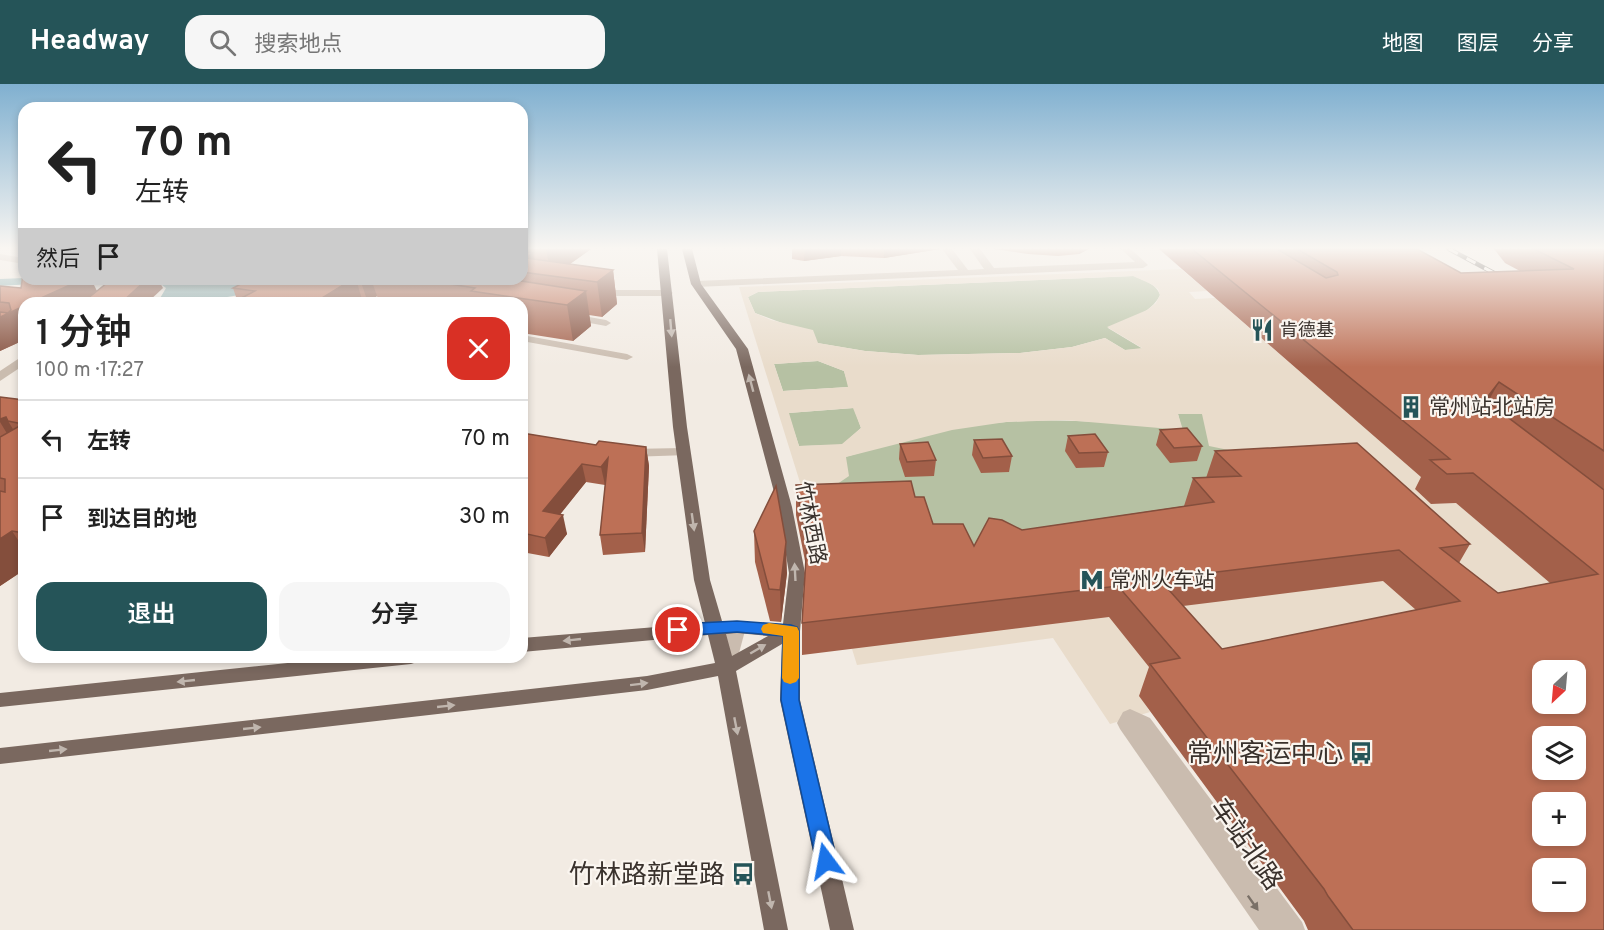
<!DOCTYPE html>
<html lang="zh">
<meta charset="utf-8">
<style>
:root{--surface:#fff;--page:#f6f6f6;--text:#222;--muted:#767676;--line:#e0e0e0;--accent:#255458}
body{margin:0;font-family:Overpass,"Noto Sans SC",sans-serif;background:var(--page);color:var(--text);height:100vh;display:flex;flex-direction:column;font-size:22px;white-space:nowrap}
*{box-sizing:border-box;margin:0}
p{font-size:20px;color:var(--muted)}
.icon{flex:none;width:33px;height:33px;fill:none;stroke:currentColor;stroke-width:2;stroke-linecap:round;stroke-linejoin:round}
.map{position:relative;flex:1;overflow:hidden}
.side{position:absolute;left:18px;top:213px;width:510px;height:366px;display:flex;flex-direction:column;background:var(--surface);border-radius:18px;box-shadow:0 3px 9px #0003}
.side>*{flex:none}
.hud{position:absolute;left:18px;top:18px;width:510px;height:183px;border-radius:18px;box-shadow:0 3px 9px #0003;background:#fff;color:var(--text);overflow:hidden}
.needle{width:39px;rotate:206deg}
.controls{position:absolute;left:1532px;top:576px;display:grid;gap:12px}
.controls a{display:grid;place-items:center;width:54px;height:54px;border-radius:12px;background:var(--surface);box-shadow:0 3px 9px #0003;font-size:30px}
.pin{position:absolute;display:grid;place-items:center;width:51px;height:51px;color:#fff;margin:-26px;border:3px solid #fff;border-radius:50%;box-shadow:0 2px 6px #0007}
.me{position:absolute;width:66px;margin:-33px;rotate:347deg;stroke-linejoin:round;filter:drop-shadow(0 0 4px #0008)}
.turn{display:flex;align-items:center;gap:21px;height:126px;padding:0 18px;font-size:27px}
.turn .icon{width:78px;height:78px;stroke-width:2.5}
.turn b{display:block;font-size:42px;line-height:51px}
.then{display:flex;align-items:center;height:57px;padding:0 18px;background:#0003;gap:12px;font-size:22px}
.round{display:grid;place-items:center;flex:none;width:63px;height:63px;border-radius:18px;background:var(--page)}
.head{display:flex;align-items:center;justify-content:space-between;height:102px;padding:0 18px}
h1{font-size:36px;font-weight:600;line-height:45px}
.cta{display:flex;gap:12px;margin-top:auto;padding:12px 18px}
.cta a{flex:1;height:69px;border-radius:18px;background:var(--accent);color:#fff;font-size:24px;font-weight:600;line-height:69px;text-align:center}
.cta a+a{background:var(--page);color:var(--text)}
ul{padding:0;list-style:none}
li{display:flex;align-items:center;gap:18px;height:78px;padding:0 18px;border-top:2px solid var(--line)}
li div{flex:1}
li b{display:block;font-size:22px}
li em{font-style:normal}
header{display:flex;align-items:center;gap:36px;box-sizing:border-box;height:84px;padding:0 30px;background:var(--accent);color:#fff}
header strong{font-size:28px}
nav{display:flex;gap:33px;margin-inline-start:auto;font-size:21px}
.search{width:420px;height:54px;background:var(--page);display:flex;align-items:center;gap:15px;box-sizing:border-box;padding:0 21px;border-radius:18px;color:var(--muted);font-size:22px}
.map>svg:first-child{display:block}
.green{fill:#b6c1a3}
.plaza{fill:#e9dccb;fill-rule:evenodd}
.water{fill:#84abad}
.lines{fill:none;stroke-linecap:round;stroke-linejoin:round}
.minor{fill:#cabcaf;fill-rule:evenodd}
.major{fill:#7a685f;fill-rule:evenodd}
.rail-casing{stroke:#39312c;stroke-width:4.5}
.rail{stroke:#faf5ef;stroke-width:3;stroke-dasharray:10;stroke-linecap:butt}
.wall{fill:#a3604a;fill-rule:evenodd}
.shaded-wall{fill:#844e3c}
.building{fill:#bd7056;stroke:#844e3c;stroke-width:1.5;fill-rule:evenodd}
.oneway{fill:#c0b6ae}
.oneway2{fill:#7a7067}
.route{fill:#1a73e8;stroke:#114b97;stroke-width:1.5}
.slow{fill:#f59e0b}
.labels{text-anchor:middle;stroke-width:4.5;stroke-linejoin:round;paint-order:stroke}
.far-poi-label{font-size:18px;fill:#39312c;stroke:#faf5ef;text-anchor:start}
.poi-label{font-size:21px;fill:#39312c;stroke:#faf5ef;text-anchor:start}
.street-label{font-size:21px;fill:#39312c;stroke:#faf5ef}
.near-poi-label{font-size:26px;fill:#39312c;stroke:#faf5ef;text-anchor:end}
.near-street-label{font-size:26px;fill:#39312c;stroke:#faf5ef}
</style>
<header>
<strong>Headway</strong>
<div class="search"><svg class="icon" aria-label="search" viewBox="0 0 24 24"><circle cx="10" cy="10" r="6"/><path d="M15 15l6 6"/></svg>搜索地点</div>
<nav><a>地图</a><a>图层</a><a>分享</a></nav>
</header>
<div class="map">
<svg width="1604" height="846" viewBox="0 0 1604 846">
<rect width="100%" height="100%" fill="#f2ebe3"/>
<g class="green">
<path d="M1134,192C1144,197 1156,199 1160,211C1151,230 1127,236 1108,244L1143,265L1125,266L1105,254L1072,263L1020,269L918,271L865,267L817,259L790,242L755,229L748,213L758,208Z"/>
<path d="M818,277L844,287L849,303L783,307L774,280Z"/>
<path d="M854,324L861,344L842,361L799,362L788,329Z"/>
<path d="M1178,330H1202L1253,371L1348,404L1032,445L858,525L817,413L845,373C898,358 952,341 1007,338C1066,334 1124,339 1182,346Z"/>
</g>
<path class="plaza" d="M1181,185L1207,207L1189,208L1195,215L1250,212L1257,219L1223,221L1415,387L1452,385L1431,420L1456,419L1576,521L1140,612L1150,628L1110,640L1053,554L857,581L739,203ZM1133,192L1151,200L1158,205L1160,211L1156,219L1147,226L1107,243L1142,264L1125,266L1105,254L1072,263L1020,269L918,271L865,267L818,259L813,246L771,236L755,229L748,213L758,208ZM818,277L844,287L848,303L783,307L774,280ZM853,324L861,344L842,360L799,362L789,329ZM1178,330H1202L1209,362L1253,371L1215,434L1032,444L1063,488L851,507L818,413L849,392L846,373L952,346L1006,338L1065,336L1183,346Z"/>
<path class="water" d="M24,194L231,195L230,199L239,202L336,195L191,219H162L159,216L166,204L162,201L80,197L0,202V195Z"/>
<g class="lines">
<g class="minor">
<path d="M942,165H952L968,186L984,185L970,165H980L994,184L1135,178L1121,165H1131L1148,181L1143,184L696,203L691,200L696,197L958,186Z"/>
<path d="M0,170L24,174V180L0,176Z"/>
<path d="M402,195H414L382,219H370Z"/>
<path d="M596,203L613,206H668L673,209L668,212H613L592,208L591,206Z"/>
<path d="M572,230L606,236L611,239L606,242L568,235V231Z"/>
<path d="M522,251L627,270L633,273L627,276L522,257Z"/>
<path d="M24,271V281L0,297V287Z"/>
<path d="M683,364L690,368L688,371L629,373L622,369L629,365Z"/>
<path d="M737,537L743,539L746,543L735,584L733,589L726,591L719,589L717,584L728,543L731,539Z"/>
<path d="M1130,625L1150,634L1302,838L1305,846H1259L1120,645L1117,639L1123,628Z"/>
</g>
<g class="major">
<path d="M657,165H667L687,343L710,496L722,537L783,540L789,489L778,423L736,265L691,200L682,165H692L701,200L748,265L792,423L805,489L800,547V616L854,846H830L780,616L782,560L736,587L788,846H764L718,592L647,606L0,680V664L647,592L715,579L708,551L522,568V554L705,539L694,496L673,343ZM737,549L768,552L732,572L726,550Z"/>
<path d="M345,573H420L417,578L411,580L0,623V609Z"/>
</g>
<g class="rail-casing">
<path id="rail" d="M1449,165L1507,196"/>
</g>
<use href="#rail" class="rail"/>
</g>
<g class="wall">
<path d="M522,165H591L570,180L613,186L617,220L602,233L589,231L591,242L573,257L522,249V219H379L377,212L368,219L237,216L233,204L250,195H522Z"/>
<path d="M792,165H940L884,174L841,172L804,177L792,175Z"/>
<path d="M994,165H1088L1087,166L1079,170L1058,172L1028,170Z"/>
<path d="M1159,165H1417L1461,189L1520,187L1505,179L1494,165H1604V846H1308L1304,837L1139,612L1149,583L1109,533L802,571V539L806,482L796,431V401L915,413L933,440L974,462L1022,446L1184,422L1193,394H1206L1215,367L1470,460L1459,479L1498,509L1550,499L1456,419L1431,420L1415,405L1421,393ZM1383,497L1416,526L1222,565L1183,522Z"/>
<path d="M0,202L21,204L97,207L163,204L24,219V256L0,267Z"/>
<path d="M0,313L24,316V486L0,502Z"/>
<path d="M1160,346L1202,362L1197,377L1170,379L1156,361Z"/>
<path d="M522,349L596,361L646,363L649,382L645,468L603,471L600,451L605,401L586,398L560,430L567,450L549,473L522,468Z"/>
<path d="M1068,352L1108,368L1104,383L1076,384L1065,367Z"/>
<path d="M974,356L1012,372L1009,388L981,389L972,371Z"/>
<path d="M900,360L936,376L934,392L905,393L899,375Z"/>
<path d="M754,447L787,489L781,538L770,537L755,478Z"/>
</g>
<g class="shaded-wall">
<path d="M546,165H591L553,192H551Z"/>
<path d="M805,165H841V172L804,177Z"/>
<path d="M884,165H940L884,174Z"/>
<path d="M1080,165H1088L1087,166L1079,170Z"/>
<path d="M533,169L537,190L526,174Z"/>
<path d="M613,186L617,220L602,233L597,198Z"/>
<path d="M75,195H91L98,209L93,219H30Z"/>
<path d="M147,195H158L163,204L147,219H121Z"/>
<path d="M353,195H356L363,219H314Z"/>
<path d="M360,195H371L377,212L368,219Z"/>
<path d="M586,207L591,242L573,257L567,221Z"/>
<path d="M24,222V256L0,267V233Z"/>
<path d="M1499,298L1484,325L1485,316Z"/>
<path d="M6,333L8,337L24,363L17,366L0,338V335Z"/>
<path d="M646,363L649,382L645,468L642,449Z"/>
<path d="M608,374L611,393L605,401L601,383Z"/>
<path d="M582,380L586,398L547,447L543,427Z"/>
<path d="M563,431L567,450L549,473L545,454Z"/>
<path d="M12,447L24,465V486L0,502V455Z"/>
<path d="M786,458L787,489L781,538L780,506Z"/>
</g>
<g class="building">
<path d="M1192,165H1277L1326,194L1338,191L1337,188L1297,165H1417L1461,189L1574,185L1534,165H1604V367L1499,298L1485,316L1604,406V846H1353L1328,812L1324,805L1150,580L1180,574L1118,502L802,539L807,458L796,401L911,397L915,413H924L933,440H963L974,462L989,434L1002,436L1022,446L1214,418L1193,394L1241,392L1215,367L1357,359L1470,460L1440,464L1498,509L1598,490L1473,389L1447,390L1430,376L1450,375ZM1399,466L1460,517L1222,565L1159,495ZM1542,586H1575V620H1542ZM1542,652H1575V686H1542ZM1542,718H1575V752H1542ZM1542,784H1575V818H1542Z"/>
<path d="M522,167L533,169L526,174L613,186L597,198L522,188Z"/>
<path d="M24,183V195H79L81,196L30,219H24V222L0,233V228L8,229L11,226L9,219L0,218V202L21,204Z"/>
<path d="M112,195H147L121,219H82Z"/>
<path d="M250,195H353L314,219H232L255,207L233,204Z"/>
<path d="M418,195H515V196L586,207L567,221L471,207L475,204Z"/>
<path d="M0,313L24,316V449L12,447L0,455V407L5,408V395L0,394V353L23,340L8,337L6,333L0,335Z"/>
<path d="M1187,344L1202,362L1174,364L1160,346Z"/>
<path d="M522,349L596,361L599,357L646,363L642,449L600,451L608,374L601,383L582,380L543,427L563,431L545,454L522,449Z"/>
<path d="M1095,350L1108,368L1079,369L1068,352Z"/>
<path d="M1002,355L1012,372L983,374L974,356Z"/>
<path d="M928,358L936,376L907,378L900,360Z"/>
<path d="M776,402L786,458L780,506L769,505L754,447Z"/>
</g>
<defs><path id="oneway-solid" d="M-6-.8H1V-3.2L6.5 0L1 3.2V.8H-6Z" transform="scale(1.5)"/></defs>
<g class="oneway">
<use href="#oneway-solid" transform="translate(671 244) rotate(85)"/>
<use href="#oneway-solid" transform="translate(751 299) rotate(-105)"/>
<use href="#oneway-solid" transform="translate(693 438) rotate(82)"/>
<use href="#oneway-solid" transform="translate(795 488) rotate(-93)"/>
<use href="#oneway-solid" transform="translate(572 556) rotate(174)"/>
<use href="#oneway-solid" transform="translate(758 565) rotate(-30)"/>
<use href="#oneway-solid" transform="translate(186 597) rotate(174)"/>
<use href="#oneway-solid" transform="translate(639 600) rotate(-7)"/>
<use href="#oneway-solid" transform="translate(446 622) rotate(-6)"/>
<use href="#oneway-solid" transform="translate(736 642) rotate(79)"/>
<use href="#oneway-solid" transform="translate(252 644) rotate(-6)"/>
<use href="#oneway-solid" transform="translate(58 666) rotate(-6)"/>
<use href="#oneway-solid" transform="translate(770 816) rotate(79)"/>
</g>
<use class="oneway2" href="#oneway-solid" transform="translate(1253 819) rotate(55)"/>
<linearGradient id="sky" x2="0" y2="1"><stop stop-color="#80b0d0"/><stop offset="0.58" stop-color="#f9f6f2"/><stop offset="1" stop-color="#f9f6f2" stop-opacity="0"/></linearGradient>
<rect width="1604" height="283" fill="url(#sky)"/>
<path class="route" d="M737,537L791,541L797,543L799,547V616L837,777L834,784L826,786L819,784L816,777L781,616L783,552L737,548L678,552L672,550L670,546L672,542L678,540Z"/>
<path class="slow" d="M769,539L797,543L799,547V594L796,598L790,600L784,598L782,594L783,552L763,549L761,545L763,541Z"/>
<defs>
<g id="restaurant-bare" transform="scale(1.8)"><path d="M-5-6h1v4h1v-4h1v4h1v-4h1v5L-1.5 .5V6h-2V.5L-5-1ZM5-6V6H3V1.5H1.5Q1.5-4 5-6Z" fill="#255458" stroke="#faf5ef" stroke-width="2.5" paint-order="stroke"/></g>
<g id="building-bare" transform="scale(1.8)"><path d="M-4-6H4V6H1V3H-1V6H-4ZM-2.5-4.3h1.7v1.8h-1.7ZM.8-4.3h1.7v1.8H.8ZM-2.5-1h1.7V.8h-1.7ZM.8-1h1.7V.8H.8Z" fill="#255458" stroke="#faf5ef" stroke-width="2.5" paint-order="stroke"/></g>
<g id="metro-bare" transform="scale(1.8)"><path d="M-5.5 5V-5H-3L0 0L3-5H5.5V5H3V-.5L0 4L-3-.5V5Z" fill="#255458" stroke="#faf5ef" stroke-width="2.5" paint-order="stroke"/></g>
<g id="bus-bare" transform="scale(1.8)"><path d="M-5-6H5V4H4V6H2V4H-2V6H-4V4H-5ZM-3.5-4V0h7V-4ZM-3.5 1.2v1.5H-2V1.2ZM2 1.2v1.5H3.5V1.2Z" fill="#255458" stroke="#faf5ef" stroke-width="2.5" paint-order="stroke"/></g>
</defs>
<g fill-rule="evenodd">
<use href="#restaurant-bare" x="1262" y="246"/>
<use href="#building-bare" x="1411" y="323"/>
<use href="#metro-bare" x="1092" y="496"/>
<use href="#bus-bare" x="1361" y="669"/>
<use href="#bus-bare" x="743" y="790"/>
</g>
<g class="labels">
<g class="far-poi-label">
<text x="1280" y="252">肯德基</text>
</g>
<g class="poi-label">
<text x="1429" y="330">常州站北站房</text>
<text x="1110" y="503">常州火车站</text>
</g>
<g class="street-label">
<text transform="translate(811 439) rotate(79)" y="7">竹林西路</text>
</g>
<g class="near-poi-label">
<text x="1343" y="678">常州客运中心</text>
<text x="725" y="799">竹林路新堂路</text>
</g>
<g class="near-street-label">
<text transform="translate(1247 760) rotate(55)" y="9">车站北路</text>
</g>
</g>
</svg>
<div class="controls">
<a><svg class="needle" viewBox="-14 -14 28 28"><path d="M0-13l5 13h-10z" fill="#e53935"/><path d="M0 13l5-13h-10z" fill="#767676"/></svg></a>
<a><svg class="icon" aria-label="layers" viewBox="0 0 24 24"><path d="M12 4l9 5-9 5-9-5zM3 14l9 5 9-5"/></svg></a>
<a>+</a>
<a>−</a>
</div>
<div class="pin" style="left:678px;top:546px;background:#d93025"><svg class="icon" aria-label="arrive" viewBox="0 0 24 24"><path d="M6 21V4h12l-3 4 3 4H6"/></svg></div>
<svg class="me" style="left:826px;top:777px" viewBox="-20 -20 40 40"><path d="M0-17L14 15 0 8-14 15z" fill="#1a73e8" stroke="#fff" stroke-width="4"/></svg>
<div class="hud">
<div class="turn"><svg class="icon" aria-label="left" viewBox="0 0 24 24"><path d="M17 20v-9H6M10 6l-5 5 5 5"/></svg><div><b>70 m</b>左转</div></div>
<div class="then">然后<svg class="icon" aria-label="arrive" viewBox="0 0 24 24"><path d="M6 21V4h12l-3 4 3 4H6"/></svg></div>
</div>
<section class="side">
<div class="head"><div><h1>1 分钟</h1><p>100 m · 17:27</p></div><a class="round" style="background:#d93025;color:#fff"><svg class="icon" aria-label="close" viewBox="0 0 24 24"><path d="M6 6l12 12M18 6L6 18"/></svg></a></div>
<ul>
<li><svg class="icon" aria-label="left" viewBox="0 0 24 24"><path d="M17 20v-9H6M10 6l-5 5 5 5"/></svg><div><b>左转</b></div><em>70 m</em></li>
<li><svg class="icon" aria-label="arrive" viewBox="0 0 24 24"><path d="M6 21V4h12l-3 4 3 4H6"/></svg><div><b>到达目的地</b></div><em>30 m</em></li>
</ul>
<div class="cta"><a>退出</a><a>分享</a></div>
</section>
</div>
